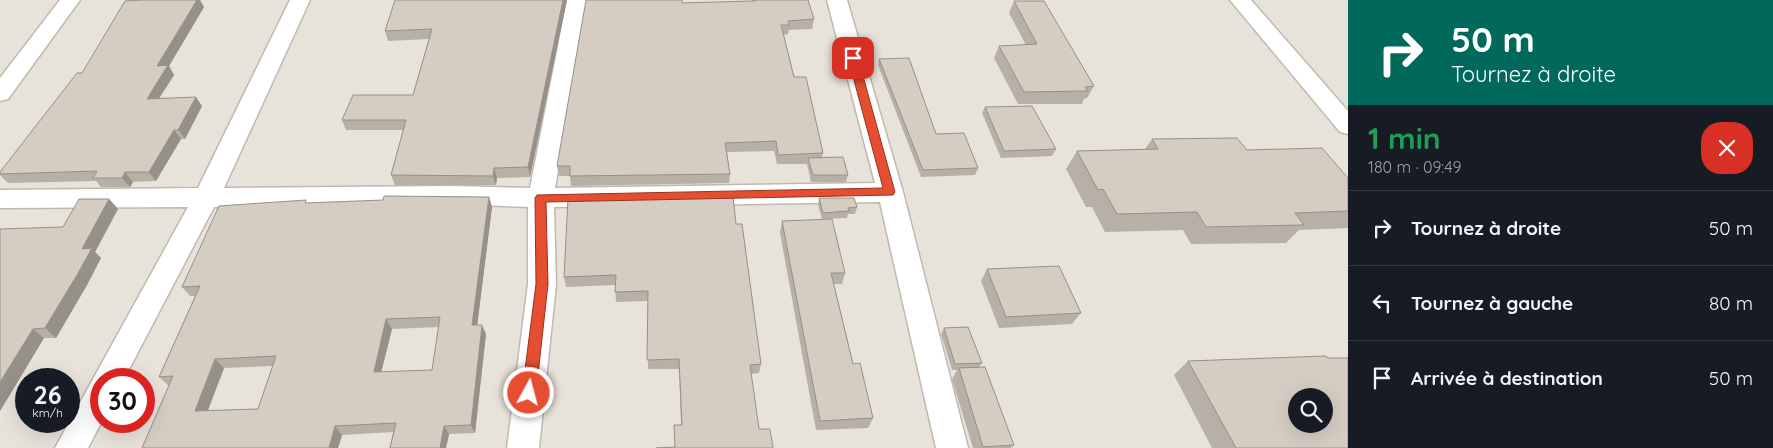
<!DOCTYPE html>
<html lang="fr">
<meta charset="utf-8">
<style>
:root{--surface:#171b24;--page:#20242c;--text:#f1f3f6;--muted:#9ea1a6;--line:#363941}
body{margin:0;font-family:Quicksand,sans-serif;background:var(--page);color:var(--text);height:100vh;display:flex;flex-direction:column;font-size:19px;white-space:nowrap}
*{box-sizing:border-box;margin:0}
p{font-size:16px;color:var(--muted)}
.icon{flex:none;width:28px;height:28px;fill:none;stroke:currentColor;stroke-width:2;stroke-linecap:round;stroke-linejoin:round}
.map{position:relative;flex:1;overflow:hidden}
.details{display:flex;flex-direction:column;background:var(--surface);width:425px}
.details>*{flex:none}
.guide{background:#00695c;color:#fff;overflow:hidden}
.tools{position:absolute;left:1288px;top:388px;display:grid;gap:10px}
.tools a{display:grid;place-items:center;width:45px;height:45px;border-radius:50%;background:var(--surface);box-shadow:0 5px 20px #0002;font-size:25px}
.speed{position:absolute;left:15px;top:368px;display:flex;gap:10px;font-size:25px;font-weight:700;text-align:center}
.speed>*{display:grid;place-content:center;width:65px;height:65px;border-radius:50%;background:var(--surface);box-shadow:0 5px 20px #0002;line-height:1}
.speed small{font-size:12px;font-weight:400}
.speed .limit{border:8px solid #d22;background:#fff;color:#111}
.pin{position:absolute;display:grid;place-items:center;width:42px;height:42px;color:#fff;margin:-21px;border-radius:10px;box-shadow:0 2px 8px #0006}
.me{position:absolute;width:55px;margin:-28px;rotate:7deg;stroke-linejoin:round;filter:drop-shadow(0 0 4px #0008)}
.turn{display:flex;align-items:center;gap:18px;height:105px;padding:0 20px;font-size:22px}
.turn .icon{width:65px;height:65px;stroke-width:2.5}
.turn b{display:block;font-size:35px;line-height:42px}
.round{display:grid;place-items:center;flex:none;width:52px;height:52px;border-radius:20px;background:var(--page)}
.summary{display:flex;align-items:center;justify-content:space-between;height:85px;padding:0 20px}
h1{font-size:30px;font-weight:800;line-height:38px;color:#1e9e55}
ul{padding:0;list-style:none}
li{display:flex;align-items:center;gap:15px;height:75px;padding:0 20px;border-top:1px solid var(--line)}
li div{flex:1}
li b{display:block;font-size:19px}
li em{font-style:normal}
main{display:flex;flex:1;min-height:0}
.map>svg:first-child{display:block}
.residential{fill:#e8e3da;fill-rule:evenodd}
.lines{fill:none;stroke-linecap:round;stroke-linejoin:round}
.street-casing{stroke:#bfb9af;stroke-width:3}
.street{fill:#fff;fill-rule:evenodd}
.wall{fill:#b7b0a7;fill-rule:evenodd}
.shaded-wall{fill:#959088}
.building{fill:#d5cdc2;stroke:#959088;fill-rule:evenodd}
.route{fill:#e64e31;stroke:#963320}
</style>
<main>
<div class="map">
<svg width="1348" height="448" viewBox="0 0 1348 448">
<rect width="100%" height="100%" fill="#f4f2eb"/>
<path class="residential" d="M0,0H1348V448H0ZM26,379H69V421H26ZM101,379H144V421H101ZM1296,396H1324V424H1296Z"/>
<g class="lines">
<g class="street-casing">
<g id="street">
<path d="M60,0H80L8,99L0,101V78Z"/>
<path d="M290,0H310L224,188L451,186L530,188L567,0H587L555,188L875,183L827,0H847L903,192L968,448H936L880,202L554,207L556,284L539,448H507L528,284V207L451,204L214,207L124,379H101L102,421L88,448H55L188,207L0,208V190L198,188Z"/>
<path d="M1230,0H1251L1348,111V134L1340,132Z"/>
</g>
</g>
<use href="#street" class="street"/>
</g>
<g class="wall">
<path d="M142,0H200L204,7L169,66L174,75L159,98L202,106L185,139H181L156,181L133,182L130,187H101L96,181L8,183L0,175V172Z"/>
<path d="M567,0L530,177L497,178L496,185H395L391,175L403,130H346L342,120L413,95L429,39L388,41L385,31Z"/>
<path d="M752,0H808L814,19L812,29L789,30L788,34L784,35L794,77L823,153L822,157L848,175L846,182H811L807,164H777L774,151L727,152L730,174L729,183L571,186L570,176H559L557,166L682,3L752,1Z"/>
<path d="M1014,1L1094,86L1087,98L1084,99L1082,104H1018L994,58L999,46L1026,45L1009,13Z"/>
<path d="M879,59L936,134L978,168L975,175L921,177L878,65Z"/>
<path d="M985,107L1056,149L1052,156L1001,158L982,113Z"/>
<path d="M1152,139L1247,150L1348,178V228L1299,230L1286,243L1191,244L1183,230L1105,232L1092,207H1086L1066,169L1077,151L1145,149Z"/>
<path d="M489,197L492,207L477,325L486,334L475,433L449,434L446,448H390L393,432L342,435L338,448H142L169,386L159,377L195,296H190L182,287L307,203ZM439,327L432,370L381,372L392,329ZM273,366L258,409L208,411L224,368Z"/>
<path d="M819,198L857,207L855,214H848L847,218L822,219L818,205Z"/>
<path d="M109,199L118,209L95,252L101,258L87,285L56,338H44L0,411L63,227Z"/>
<path d="M782,221L845,273L842,284H834L853,364L873,418L868,428L816,430L780,233Z"/>
<path d="M736,224L761,364L759,373L751,374L674,447L681,425L679,369H648V301L616,302L615,285L566,287L564,277Z"/>
<path d="M987,269L1081,313L1072,324L999,328L981,281Z"/>
<path d="M944,328L982,363L979,367L1014,445L1011,448H973L952,379L957,370H952L941,334Z"/>
<path d="M1328,358L1348,448H1212L1174,375L1188,361Z"/>
</g>
<g class="shaded-wall">
<path d="M197,0H200L204,7L169,66L174,75L153,108L147,99L157,66Z"/>
<path d="M563,0H567L530,177L528,167Z"/>
<path d="M196,97L202,106L185,139L178,130Z"/>
<path d="M174,130L181,139L156,181L149,172Z"/>
<path d="M494,168L497,178L496,185L493,176Z"/>
<path d="M125,172L133,182L130,187L122,178Z"/>
<path d="M489,197L492,207L476,335L472,325Z"/>
<path d="M109,199L118,209L95,252L101,258L87,285L56,338L45,328L82,249Z"/>
<path d="M386,319L392,329L379,381L374,372Z"/>
<path d="M482,325L486,334L475,433L471,425Z"/>
<path d="M33,329L44,338L0,411V382Z"/>
<path d="M215,359L224,368L204,420L195,411Z"/>
<path d="M335,426L342,435L338,448H329Z"/>
<path d="M444,426L449,434L446,448H440Z"/>
</g>
<g class="building">
<path d="M142,0H197L157,66L168,65L147,99L196,97L178,130H174L149,172H125L122,178H93L97,171L0,174V172L77,73H82L125,1Z"/>
<path d="M395,0H563L528,167L494,168L493,176L391,175L406,120H342L353,95H413L432,29L385,31Z"/>
<path d="M586,0H682V3L750,1H755V0H808L814,19L788,21L789,25H781L794,77H806L823,153L778,155L776,141L725,143L730,174L570,176V166H557Z"/>
<path d="M1014,1H1044L1094,86L1085,87L1088,91L1024,92L999,46L1037,44Z"/>
<path d="M909,58L936,134L964,133L978,168L923,170L879,59Z"/>
<path d="M1032,106L1056,149L1004,151L985,107Z"/>
<path d="M1237,138L1247,150L1322,148L1348,178V211L1295,213L1304,225L1206,227L1197,212L1117,214L1103,189L1098,190L1077,151L1158,149L1152,139Z"/>
<path d="M843,157L848,175H813L808,158Z"/>
<path d="M384,196L489,197L472,325H482L471,425L444,426L440,448H390L396,423L335,426L329,448H142L173,376L159,377L200,286L182,287L219,206L306,200L305,203L383,200ZM440,317L432,370L374,372L386,319ZM276,356L258,409L195,411L215,359Z"/>
<path d="M733,196L736,224H742L761,364L750,365L759,429H770L773,448H656L675,447L674,425H682L679,359L647,360L648,291L615,292L616,275L564,277L568,198Z"/>
<path d="M819,198H854L857,207L848,208L849,211L823,213Z"/>
<path d="M79,199H109L82,249L92,248L77,275L45,328L33,329L0,382V229L63,227Z"/>
<path d="M832,219L845,273H831L853,364L860,363L873,418L820,421L782,221Z"/>
<path d="M1059,266L1081,313L1006,317L987,269Z"/>
<path d="M968,327L982,363L955,364L944,328Z"/>
<path d="M1326,356L1328,358H1348V448H1236L1188,361ZM1296,396H1324V424H1296Z"/>
<path d="M985,367L1014,445L983,447L959,368Z"/>
</g>
<path class="route" d="M850,55H856L858,58L895,192L893,195L546,202L548,284L536,393L534,398L529,399L524,398L522,393L536,284L535,198L537,195L883,188L848,58Z"/>
</svg>
<div class="tools">
<a><svg class="icon" aria-label="search" viewBox="0 0 24 24"><circle cx="10" cy="10" r="6"/><path d="M15 15l6 6"/></svg></a>
</div>
<div class="speed"><div>26<small>km/h</small></div><div class="limit">30</div></div>
<div class="pin" style="left:853px;top:58px;background:#d93025"><svg class="icon" aria-label="arrive" viewBox="0 0 24 24"><path d="M6 21V4h12l-3 4 3 4H6"/></svg></div>
<svg class="me" style="left:529px;top:393px" viewBox="-20 -20 40 40"><circle r="17" fill="#e64e31" stroke="#fff" stroke-width="3"/><path d="M0-11L8 9 0 5-8 9z" fill="#fff"/></svg>
</div>
<section class="details">
<div class="guide">
<div class="turn"><svg class="icon" aria-label="right" viewBox="0 0 24 24"><path d="M7 20v-9h11M14 6l5 5-5 5"/></svg><div><b>50 m</b>Tournez à droite</div></div>
</div>
<div class="summary"><div><h1>1 min</h1><p>180 m · 09:49</p></div><a class="round" style="background:#d93025;color:#fff"><svg class="icon" aria-label="close" viewBox="0 0 24 24"><path d="M6 6l12 12M18 6L6 18"/></svg></a></div>
<ul>
<li><svg class="icon" aria-label="right" viewBox="0 0 24 24"><path d="M7 20v-9h11M14 6l5 5-5 5"/></svg><div><b>Tournez à droite</b></div><em>50 m</em></li>
<li><svg class="icon" aria-label="left" viewBox="0 0 24 24"><path d="M17 20v-9H6M10 6l-5 5 5 5"/></svg><div><b>Tournez à gauche</b></div><em>80 m</em></li>
<li><svg class="icon" aria-label="arrive" viewBox="0 0 24 24"><path d="M6 21V4h12l-3 4 3 4H6"/></svg><div><b>Arrivée à destination</b></div><em>50 m</em></li>
</ul>
</section>
</main>
